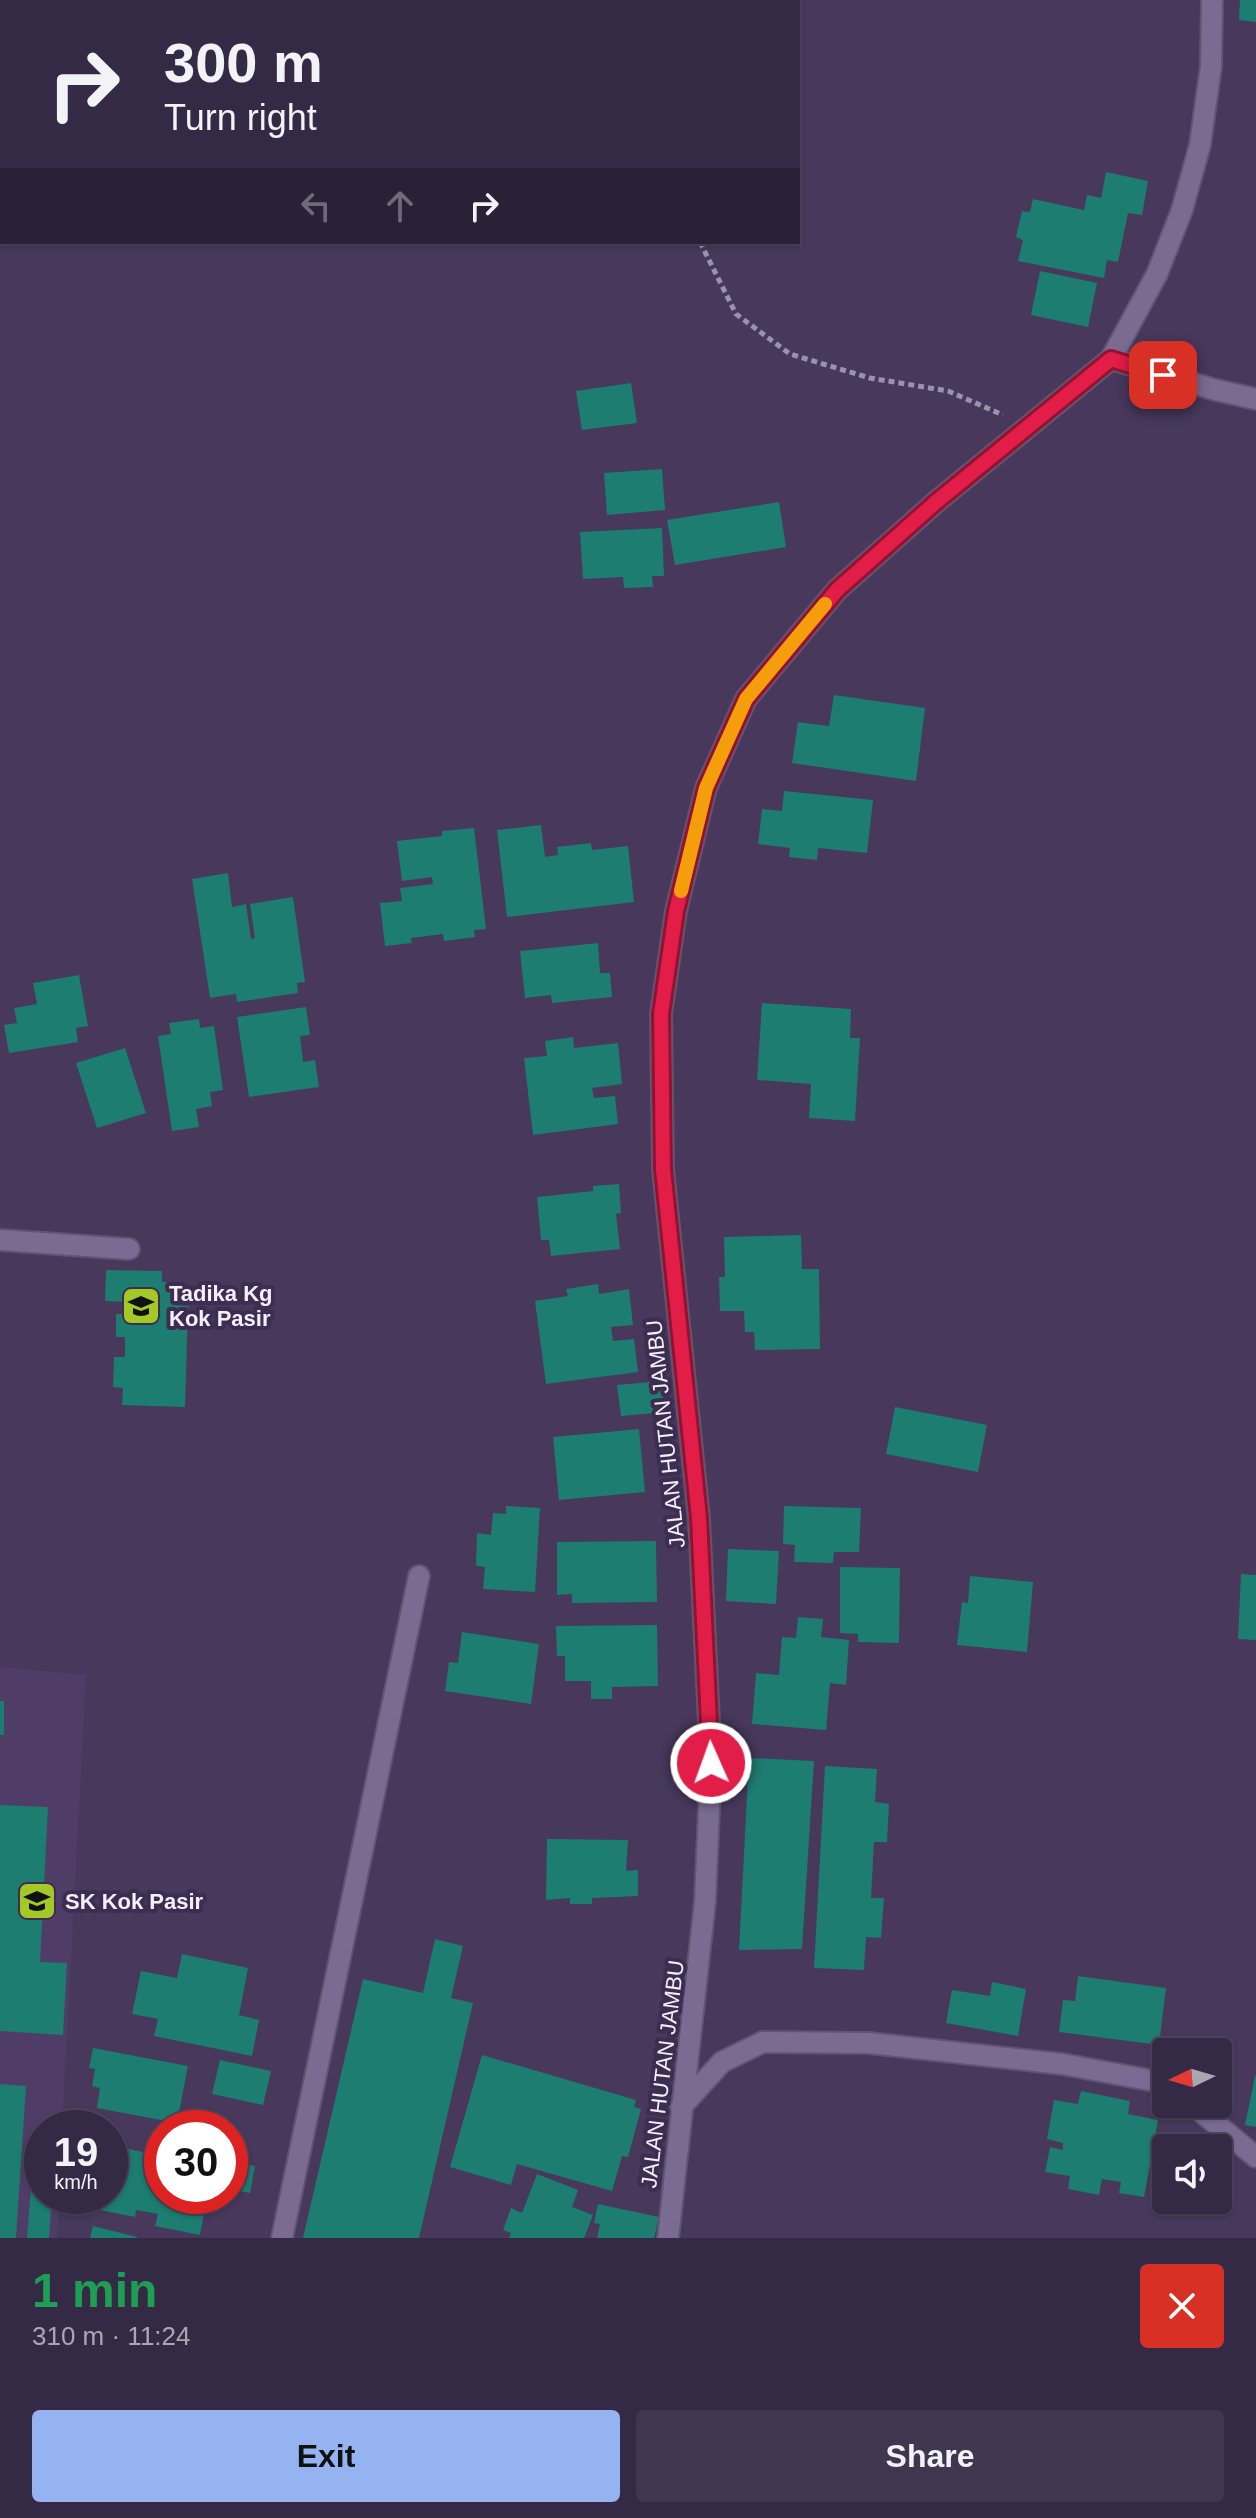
<!DOCTYPE html>
<meta charset="utf-8">
<style>
:root{--surface:#352a45;--page:#403650;--text:#f1f3f6;--muted:#aaa7b3;--line:#4f465e;--accent:#95b2f1}
body{margin:0;font-family:Arial,sans-serif;background:var(--page);color:var(--text);height:100vh;display:flex;flex-direction:column;font-size:30px;white-space:nowrap}
*{box-sizing:border-box;margin:0}
p{font-size:26px;color:var(--muted)}
.icon{flex:none;width:44px;height:44px;fill:none;stroke:currentColor;stroke-width:2;stroke-linecap:round;stroke-linejoin:round}
.map{position:relative;height:2238px;overflow:hidden}
.sheet{display:flex;flex-direction:column;background:var(--surface);flex:1}
.sheet>*{flex:none}
.hud{position:absolute;left:0px;top:0px;width:800px;height:244px;box-shadow:0 2px 6px #0004,0 0 0 2px var(--line);background:#352a45;color:var(--text);overflow:hidden}
.needle{width:52px;rotate:265deg}
.tools{position:absolute;left:1152px;top:2038px;display:grid;gap:16px}
.tools a{display:grid;place-items:center;width:80px;height:80px;border-radius:8px;background:var(--surface);box-shadow:0 2px 6px #0004,0 0 0 2px var(--line);font-size:40px}
.speed{position:absolute;left:24px;top:2110px;display:flex;gap:16px;font-size:40px;font-weight:700;text-align:center}
.speed>*{display:grid;place-content:center;width:104px;height:104px;border-radius:50%;background:var(--surface);box-shadow:0 2px 6px #0004,0 0 0 2px var(--line);line-height:1}
.speed small{font-size:20px;font-weight:400}
.speed .limit{border:12px solid #d22;background:#fff;color:#111}
.pin{position:absolute;display:grid;place-items:center;width:68px;height:68px;color:#fff;margin:-34px;border-radius:16px;box-shadow:0 4px 12px #0006}
.me{position:absolute;width:88px;margin:-44px;rotate:358deg;stroke-linejoin:round;filter:drop-shadow(0 0 6px #0008)}
.turn{display:flex;align-items:center;gap:28px;height:168px;padding:0 32px;font-size:36px}
.turn .icon{width:104px;height:104px;stroke-width:2.5}
.turn b{display:block;font-size:56px;line-height:68px}
.lanes{display:flex;align-items:center;height:76px;padding:0 32px;background:#0003;justify-content:center;gap:40px;direction:ltr}
.lanes .off{opacity:.35}
.round{display:grid;place-items:center;flex:none;width:84px;height:84px;border-radius:8px;background:var(--page)}
.overview{display:flex;align-items:center;justify-content:space-between;height:136px;padding:0 32px}
h1{font-size:48px;font-weight:700;line-height:60px;color:#1e9e55}
.primary-button{display:flex;gap:16px;margin-top:auto;padding:16px 32px}
.primary-button a{flex:1;height:92px;border-radius:8px;background:var(--accent);color:#111;font-size:32px;font-weight:700;line-height:92px;text-align:center}
.primary-button a+a{background:var(--page);color:var(--text)}
.map>svg:first-child{display:block}
.built{fill:#4f3d68}
.building{fill:#1c7d70}
.lines{fill:none;stroke-linecap:round;stroke-linejoin:round}
.minor-casing{stroke:#615471;stroke-width:24}
.path{stroke:#9d92ab;stroke-width:5;stroke-dasharray:6 4;stroke-linecap:butt}
.minor{stroke:#7b6b93;stroke-width:20}
.route-casing{stroke:#92132f;stroke-width:20}
.route{stroke:#e11d48;stroke-width:14}
.slow{stroke:#f59e0b;stroke-width:14}
.labels{text-anchor:middle;stroke-width:8;stroke-linejoin:round;paint-order:stroke}
.poi-label{font-size:22px;font-weight:bold;fill:#f4effc;stroke:#3c2d51;text-anchor:start}
.street-label{font-size:22px;fill:#f4effc;stroke:#3c2d51}
</style>
<div class="map">
<svg width="1256" height="2238" viewBox="0 0 1256 2238">
<rect width="100%" height="100%" fill="#47385c"/>
<path class="built" d="M0,1667L86,1675L62,2128H42V2196H59L57,2238H0Z"/>
<g class="building">
<path d="M1240,0H1256V22L1239,20Z"/>
<path d="M1106,172L1148,181L1142,215L1128,213L1118,262L1107,260L1104,278L1018,261L1023,240L1016,237L1022,211L1030,212L1033,199L1084,210L1087,195L1101,198Z"/>
<path d="M1040,271L1097,283L1088,327L1031,315Z"/>
<path d="M631,383L637,423L582,430L576,391Z"/>
<path d="M662,469L665,510L607,515L604,473Z"/>
<path d="M779,502L786,547L675,565L667,520Z"/>
<path d="M662,528L664,576H652L653,587L624,588L623,577L583,579L580,532Z"/>
<path d="M834,695L925,708L916,781L792,763L798,722L829,726Z"/>
<path d="M784,791L873,800L867,853L818,848L817,860L789,857L790,848L758,844L762,809L782,811Z"/>
<path d="M541,825L545,857L558,855L557,847L591,843L592,850L628,846L634,902L507,917L497,830Z"/>
<path d="M474,828L486,929L474,930L475,937L444,941L443,934L411,938L412,943L385,946L380,903L402,901L400,888L433,884L432,877L402,881L397,841L442,836V831Z"/>
<path d="M228,873L232,907L246,904L251,939L255,938L250,904L293,897L305,982L297,983L298,993L237,1002L236,994L210,998L192,879Z"/>
<path d="M598,943L600,973H610L612,997L552,1003L551,995L525,998L520,951Z"/>
<path d="M79,975L88,1026L76,1028L78,1042L9,1053L4,1025L17,1023L14,1008L37,1004L33,983Z"/>
<path d="M762,1003L851,1009L850,1038H860L855,1121L809,1118L811,1084L757,1080Z"/>
<path d="M306,1007L310,1035L300,1036L303,1062L315,1060L319,1087L249,1097L237,1017Z"/>
<path d="M199,1019L200,1028L214,1026L223,1090L210,1092L212,1106L196,1109L199,1127L172,1131L158,1036L171,1034L169,1023Z"/>
<path d="M573,1037L574,1048L618,1043L622,1084L592,1088L594,1098L615,1096L618,1124L533,1135L524,1058L547,1056L545,1041Z"/>
<path d="M125,1048L146,1113L97,1128L76,1063Z"/>
<path d="M619,1184L621,1213L616,1214L620,1249L551,1256L549,1240H541L537,1197L593,1191V1186Z"/>
<path d="M801,1235L802,1269H819L820,1349L755,1350L754,1332H745L744,1311H720L719,1277H725L724,1237Z"/>
<path d="M106,1270L162,1271V1282H174L173,1305L188,1306L185,1407L122,1405L123,1388L113,1387L114,1357H125V1337H116V1314H129V1302L105,1301Z"/>
<path d="M598,1284L599,1294L629,1289L633,1325L611,1327L613,1341L634,1339L638,1372L546,1384L535,1301L568,1296L566,1289Z"/>
<path d="M663,1381L666,1412L621,1416L617,1385Z"/>
<path d="M895,1407L987,1425L978,1472L886,1454Z"/>
<path d="M639,1429L645,1492L559,1500L553,1437Z"/>
<path d="M506,1506L540,1508L535,1592L483,1589L485,1567L476,1566L477,1533L491,1535L493,1513L506,1514Z"/>
<path d="M784,1506L861,1508L859,1552H834L833,1563L794,1562L795,1545L783,1544Z"/>
<path d="M656,1541L657,1602L572,1603V1594L557,1595V1542Z"/>
<path d="M728,1549L779,1551L776,1604L726,1601Z"/>
<path d="M840,1567L900,1568L899,1643L858,1642V1634L840,1633Z"/>
<path d="M1241,1574L1256,1575V1640L1238,1639Z"/>
<path d="M970,1576L1033,1582L1027,1652L957,1645L962,1602L968,1603Z"/>
<path d="M798,1617L823,1619L821,1637L849,1640L846,1685L830,1683L826,1730L752,1724L756,1673L779,1675L782,1637L796,1638Z"/>
<path d="M657,1625L658,1686L612,1687V1699H591V1681H565V1656H557L556,1626Z"/>
<path d="M462,1632L539,1644L531,1704L445,1691L449,1662L458,1663Z"/>
<rect x="0" y="1701" width="4" height="34"/>
<path d="M749,1758L814,1761L802,1949L739,1950Z"/>
<path d="M825,1766L877,1769L875,1802L889,1804L887,1842H874L871,1898H884L881,1938L866,1937L864,1970L814,1968Z"/>
<path d="M0,1805L48,1807L40,1962L67,1963L63,2035L0,2031Z"/>
<path d="M547,1839L628,1840L626,1871L638,1870V1896L592,1898V1904H570V1898L546,1900Z"/>
<path d="M435,1939L463,1946L451,1998L473,2003L419,2238H303L363,1979L423,1993Z"/>
<path d="M182,1954L248,1968L239,2015L259,2020L252,2056L154,2036L158,2019L132,2014L141,1971L177,1978Z"/>
<path d="M1078,1976L1166,1988L1159,2045L1059,2032L1063,2000L1075,2001Z"/>
<path d="M992,1982L1026,1989L1018,2036L946,2023L952,1990L990,1996Z"/>
<path d="M93,2048L188,2066L177,2123L97,2108L100,2088L92,2086L95,2069L89,2068Z"/>
<path d="M482,2055L636,2100L634,2107L641,2109L628,2157L622,2156L612,2191L517,2164L511,2185L450,2167Z"/>
<path d="M220,2060L271,2071L263,2105L212,2094Z"/>
<path d="M1255,2076H1256V2127L1245,2125Z"/>
<path d="M0,2084L26,2086L16,2238H0Z"/>
<path d="M1081,2091L1130,2101L1128,2114L1158,2120L1144,2197L1119,2193L1121,2182L1102,2179L1099,2195L1068,2189L1070,2176L1045,2172L1050,2147L1063,2150V2143L1047,2139L1054,2100L1078,2104Z"/>
<path d="M110,2145L162,2156V2196H207L200,2235L155,2226L158,2214L136,2210L135,2217L95,2209L98,2196H110Z"/>
<path d="M230,2160L255,2166L250,2193L230,2189Z"/>
<path d="M537,2174L578,2190L572,2207L593,2215L584,2238H509L511,2233L503,2230L511,2208L522,2213Z"/>
<path d="M32,2175L42,2176V2196H52L49,2238H27Z"/>
<path d="M598,2204L659,2217L654,2238H597L600,2224L594,2223Z"/>
<path d="M93,2226L137,2237V2238H90Z"/>
</g>
<g class="lines">
<g class="minor-casing">
<g id="minor">
<path d="M1111,359L1216,390L1256,399"/>
<path d="M0,1240L129,1249"/>
<path d="M1192,2104L1256,2157"/>
<path d="M681,2107L722,2062L763,2042L869,2043L1062,2064L1160,2082L1166,2086"/>
<path d="M282,2238L419,1576"/>
<path d="M668,2238L705,1902L711,1763L699,1518L663,1169L661,1014L676,911L706,788L746,699L837,590L936,502L1111,359L1157,274L1182,210L1200,145L1211,66L1212,0"/>
</g>
</g>
<g class="path">
<path d="M0,190H2"/>
<path d="M700,242L736,314L790,354L870,378L948,391L1003,415"/>
</g>
<use href="#minor" class="minor"/>
</g>
<g class="lines">
<g class="route-casing">
<path id="route" d="M711,1763L699,1518L663,1169L661,1014L676,911L706,788L746,699L837,590L936,502L1111,359L1163,375"/>
</g>
<use href="#route" class="route"/>
<path class="slow" d="M681,891L706,788L746,699L825,604"/>
</g>
<defs>
<g id="school-square" transform="scale(2)"><rect x="-9" y="-9" width="18" height="18" rx="4" fill="#a4c825" stroke="#3c2d51"/><path d="M0-5L7-2L0 1L-7-2ZM-4 1L0 2.5L4 1V4Q0 6-4 4Z" fill="#111"/></g>
</defs>
<g fill-rule="evenodd">
<use href="#school-square" x="141" y="1306"/>
<use href="#school-square" x="37" y="1901"/>
</g>
<g class="labels">
<g class="poi-label">
<text x="169" y="1301">Tadika Kg<tspan x="169" dy="25">Kok Pasir</tspan></text>
<text x="65" y="1909">SK Kok Pasir</text>
</g>
<g class="street-label">
<text transform="translate(665 1434) rotate(-96)" y="8">JALAN HUTAN JAMBU</text>
<text transform="translate(662 2074) rotate(-83)" y="8">JALAN HUTAN JAMBU</text>
</g>
</g>
</svg>
<div class="tools">
<a><svg class="needle" viewBox="-14 -14 28 28"><path d="M0-13l5 13h-10z" fill="#e53935"/><path d="M0 13l5-13h-10z" fill="#aaa7b3"/></svg></a>
<a><svg class="icon" aria-label="sound" viewBox="0 0 24 24"><path d="M4 9h4l5-4v14l-5-4H4zM17 9q2 3 0 6"/></svg></a>
</div>
<div class="speed"><div>19<small>km/h</small></div><div class="limit">30</div></div>
<div class="pin" style="left:1163px;top:375px;background:#d93025"><svg class="icon" aria-label="arrive" viewBox="0 0 24 24"><path d="M6 21V4h12l-3 4 3 4H6"/></svg></div>
<svg class="me" style="left:711px;top:1763px" viewBox="-20 -20 40 40"><circle r="17" fill="#e11d48" stroke="#fff" stroke-width="3"/><path d="M0-11L8 9 0 5-8 9z" fill="#fff"/></svg>
<div class="hud">
<div class="turn"><svg class="icon" aria-label="right" viewBox="0 0 24 24"><path d="M7 20v-9h11M14 6l5 5-5 5"/></svg><div><b>300 m</b>Turn right</div></div>
<div class="lanes"><svg class="icon off" aria-label="left" viewBox="0 0 24 24"><path d="M17 20v-9H6M10 6l-5 5 5 5"/></svg><svg class="icon off" aria-label="ahead" viewBox="0 0 24 24"><path d="M12 20V5M6 11l6-6 6 6"/></svg><svg class="icon" aria-label="right" viewBox="0 0 24 24"><path d="M7 20v-9h11M14 6l5 5-5 5"/></svg></div>
</div>
</div>
<section class="sheet">
<div class="overview"><div><h1>1 min</h1><p>310 m · 11:24</p></div><a class="round" style="background:#d93025;color:#fff"><svg class="icon" aria-label="close" viewBox="0 0 24 24"><path d="M6 6l12 12M18 6L6 18"/></svg></a></div>
<div class="primary-button"><a>Exit</a><a>Share</a></div>
</section>
